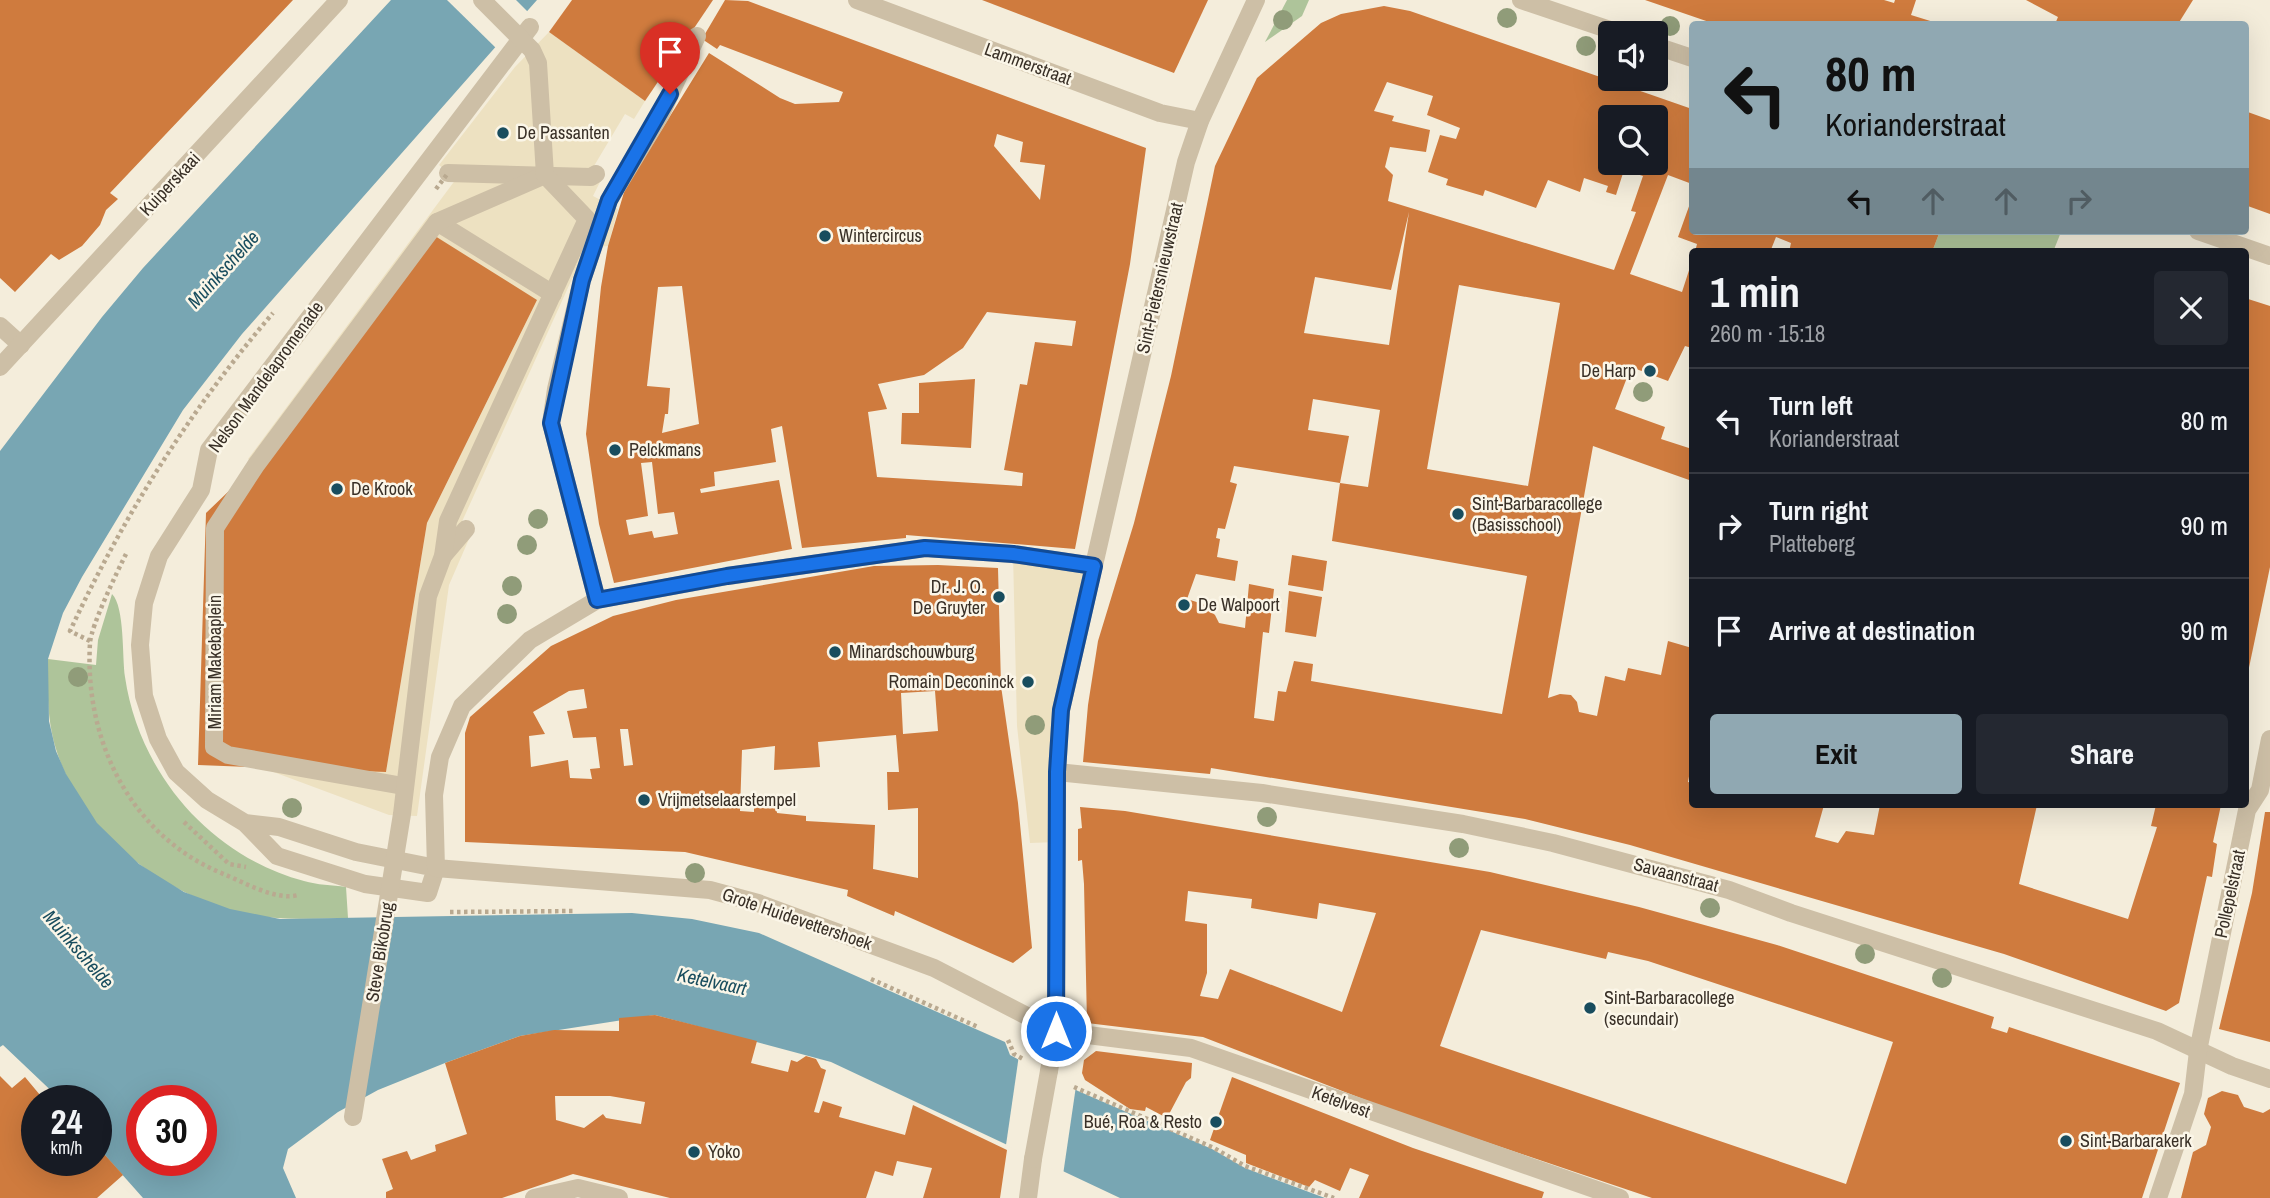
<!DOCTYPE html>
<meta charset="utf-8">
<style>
:root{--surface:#171b24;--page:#242831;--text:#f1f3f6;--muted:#9ea1a6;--line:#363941;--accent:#90a8b2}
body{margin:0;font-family:"Archivo Narrow",sans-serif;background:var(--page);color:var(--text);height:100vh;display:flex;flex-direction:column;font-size:26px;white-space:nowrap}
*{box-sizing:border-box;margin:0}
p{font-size:23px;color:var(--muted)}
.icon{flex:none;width:38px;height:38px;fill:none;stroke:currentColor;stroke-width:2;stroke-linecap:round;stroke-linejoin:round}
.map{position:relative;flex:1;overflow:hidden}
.panel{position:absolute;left:1689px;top:248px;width:560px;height:560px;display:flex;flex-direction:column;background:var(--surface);border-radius:7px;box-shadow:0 7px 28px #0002}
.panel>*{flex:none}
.guide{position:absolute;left:1689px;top:21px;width:560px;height:214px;border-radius:7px;box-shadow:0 7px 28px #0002;background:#90a8b2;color:#111;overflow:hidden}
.fabs{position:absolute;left:1598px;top:21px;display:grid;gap:14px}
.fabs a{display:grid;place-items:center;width:70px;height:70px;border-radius:7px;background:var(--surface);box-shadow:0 7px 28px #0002;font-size:35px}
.speed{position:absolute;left:21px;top:1085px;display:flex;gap:14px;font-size:35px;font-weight:700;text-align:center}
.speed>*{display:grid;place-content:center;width:91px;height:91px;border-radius:50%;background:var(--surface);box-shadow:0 7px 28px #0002;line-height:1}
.speed small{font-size:18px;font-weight:400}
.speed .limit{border:10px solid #d22;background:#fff;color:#111}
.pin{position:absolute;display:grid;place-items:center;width:60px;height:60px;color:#fff;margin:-72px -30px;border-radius:50% 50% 50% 0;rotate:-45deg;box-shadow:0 0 7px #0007}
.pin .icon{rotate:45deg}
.me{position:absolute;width:77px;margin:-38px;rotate:0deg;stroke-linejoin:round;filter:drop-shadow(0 0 5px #0008)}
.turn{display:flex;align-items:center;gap:24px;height:147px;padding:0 21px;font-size:32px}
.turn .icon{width:91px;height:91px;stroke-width:2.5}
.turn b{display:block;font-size:49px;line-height:60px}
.lanes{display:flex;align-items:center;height:66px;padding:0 21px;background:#0003;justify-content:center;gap:35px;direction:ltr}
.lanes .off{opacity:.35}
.round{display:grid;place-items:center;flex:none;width:74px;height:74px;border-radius:7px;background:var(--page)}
.head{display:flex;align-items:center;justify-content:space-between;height:119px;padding:0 21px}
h1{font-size:42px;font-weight:800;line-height:52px}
.button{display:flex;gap:14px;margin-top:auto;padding:14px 21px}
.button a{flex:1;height:80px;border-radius:7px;background:var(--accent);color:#111;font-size:28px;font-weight:800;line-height:80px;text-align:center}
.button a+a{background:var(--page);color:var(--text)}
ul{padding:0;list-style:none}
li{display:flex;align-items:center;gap:21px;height:105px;padding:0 21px;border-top:2px solid var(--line)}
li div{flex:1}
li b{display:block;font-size:26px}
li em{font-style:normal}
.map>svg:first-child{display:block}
.green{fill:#aec49a}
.plaza{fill:#ede1c1}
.water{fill:#78a6b3;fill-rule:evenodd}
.pier{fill:#f4eddb}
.building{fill:#cf7b3e;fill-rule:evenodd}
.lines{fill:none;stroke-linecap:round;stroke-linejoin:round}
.path{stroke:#b9a990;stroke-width:4.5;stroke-dasharray:3.5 3.5;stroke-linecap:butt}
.pedestrian{stroke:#cdbfa6;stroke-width:18}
.minor{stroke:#cdbfa6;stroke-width:18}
.tertiary{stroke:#cdbfa6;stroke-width:18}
.path-bridge{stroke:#b9a990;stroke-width:4.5;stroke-dasharray:3.5 3.5;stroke-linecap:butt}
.pedestrian-bridge{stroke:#cdbfa6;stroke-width:18}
.minor-bridge{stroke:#cdbfa6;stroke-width:18}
.tree{fill:#909c79}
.route-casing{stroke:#114b97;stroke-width:18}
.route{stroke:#1a73e8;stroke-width:12}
.poi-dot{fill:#194d5e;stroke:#fbf6e8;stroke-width:2.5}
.labels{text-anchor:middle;stroke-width:5;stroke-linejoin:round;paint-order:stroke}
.street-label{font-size:18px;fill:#393027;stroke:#fbf6e8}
.poi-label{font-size:18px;fill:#393027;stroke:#fbf6e8;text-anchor:start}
.water-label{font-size:19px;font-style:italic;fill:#194d5e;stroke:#fbf6e8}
</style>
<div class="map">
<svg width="2270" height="1198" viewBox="0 0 2270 1198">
<rect width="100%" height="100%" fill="#f4eddb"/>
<g class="green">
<path d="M1287,0H1309L1302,16L1265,42Z"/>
<path d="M1940,231H2057L2061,232L2053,252H1932Z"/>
<path d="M112,594C125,607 122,657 125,677C139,773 210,856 304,881C317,885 332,885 346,887L348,918C316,918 284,921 252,915C166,898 82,835 56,749C47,720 47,689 48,659L96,665L98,640Z"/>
</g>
<g class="plaza">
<path d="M549,32L645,101L634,119L625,114L591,171L602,178L593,196L618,209L608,246L586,248L460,526L472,532L449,585L417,816L389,815L228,755L386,772L427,523L537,300L256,465L248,459L456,179L439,165L515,67Z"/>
<path d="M1013,554L1094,566L1061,710L1057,842L1030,843L1017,726Z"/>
</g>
<path class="water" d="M391,0H537L242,334L183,410L82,577L63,613L48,659L49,721L56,751L66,774L97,823L139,864L184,892L230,909L280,919L632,913L692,919L759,933L1005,1042L1010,1055L1078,1091L1212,1149L1245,1168L1325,1198H1120L831,1062L655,1015L520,1036L445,1063L378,1090L338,1112L288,1149L283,1168L296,1198H143L96,1145V1101H62L3,1045L0,1047V451L102,317L143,268ZM142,1101H201V1160H142Z"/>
<g class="pier">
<path d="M447,0H516L529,13L497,49Z"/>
<path d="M1019,1055L1076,1086L1063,1175L1006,1145Z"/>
</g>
<g class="building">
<path d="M0,0H293L110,193L118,199L106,210L100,225L82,246L59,260L51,254L15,292L0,278Z"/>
<path d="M572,0H713L645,101L549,32Z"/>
<path d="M725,0L748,1L1146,148L1130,264L1075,549L906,535V538L802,548L782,426L771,429L776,462L714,472L715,486L700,489L701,493L779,480L792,549L614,583L599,524L586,434L601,287L608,246L625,189L709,53L780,98L795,104L839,102L843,92L720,45L717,49L702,39ZM997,134L1023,142L1020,162L1045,165L1040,200L994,146ZM682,286L699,424L662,433L665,414H668L670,388L647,386L658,287ZM987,312L1076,321L1072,346L1035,342L1027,385L1020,384L1004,470L1023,473L1022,486L877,477L868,412L887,409L878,384L924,375L963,348ZM652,462L658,514L674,512L678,534L654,538L652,531L629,535L626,520L648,516L641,463Z"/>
<path d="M982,0H1208L1174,73Z"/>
<path d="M1645,0H1884L1894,3L1895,0H1916L1911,15L1940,24H1715Z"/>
<path d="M2026,0H2193L2178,24H2055L2058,17Z"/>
<path d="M1384,6L1410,11L1692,109V184L1668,175L1630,274L1682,292L1692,261V348L1685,346L1668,381L1631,367L1615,409L1665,427L1661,439L1692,449V481L1593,446L1548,698L1560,694L1571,695L1577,702L1579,712L1597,716L1605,676L1625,681L1628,668L1661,675L1668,641L1692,648V760L1688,782L1692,783V805H1824L1815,837L1838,843L1846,831L1874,835L1880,805H2037L2019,884L2128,919L2157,827L2151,826L2156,805H2221L2213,842L2217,844L2212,877L2207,876L2179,1003L2166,1011L2004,954L1630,845L1525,819L1211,768L1210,774L1083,762L1088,705L1098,641L1134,523L1171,376L1215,166L1257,78L1321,23L1341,14ZM1387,82L1433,96L1427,115L1460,128L1456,139L1440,135L1428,172L1448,179L1446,185L1483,196L1485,190L1536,208L1548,180L1580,192L1584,178L1608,186L1606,192L1616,195L1624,170L1643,176L1631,211L1636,212L1614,270L1388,201L1393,175L1385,167L1390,147L1426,152L1430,130L1392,121L1394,116L1374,111ZM1610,117H1656V163H1610ZM1409,212L1389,345L1304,333L1315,277L1391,290ZM1459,285L1560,303L1528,486L1427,469ZM1313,399L1380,410L1368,487L1340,483L1332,541L1527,576L1502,714L1311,681L1313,664L1294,661L1286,692L1278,691L1274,721L1254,718L1263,632L1269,633L1274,589L1249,584L1245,628L1219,623L1215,615L1203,604L1187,599L1196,574L1235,581L1238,561L1217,557L1220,539L1216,538L1218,528L1225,529L1237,484L1230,482L1234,466L1340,483L1349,436L1308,430Z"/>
<path d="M2245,111L2270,120V214L2245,205Z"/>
<path d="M1692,198V231H1940L1932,252H1789L1791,243L1776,237L1770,252H1695L1697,244L1678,237Z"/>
<path d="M435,236L537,300L427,523L386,772L198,765L206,513L256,465Z"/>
<path d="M2245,298L2270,306V567L2246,682Z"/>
<path d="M975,379L971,448L901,444L902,413H919V383Z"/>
<path d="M1292,555L1327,561L1323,591L1288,585Z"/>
<path d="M938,565L998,568L1001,686L1018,803L1032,948L1013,963L895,911L894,916L847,896L848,890L685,852L465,842V733L470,717L551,646L613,616L676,600L874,566ZM584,689L587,708L567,711L573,738L596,737L600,768L590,769L592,779L570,778L568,760L531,767L529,736L545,734L533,712L569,691ZM935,691L938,731L903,734L901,693ZM620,729H628L633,765L624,766ZM896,735L899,772H887L888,810L918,808V878L873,869L875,825L806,821V816L777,813L776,794H754V812L740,811L742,750L775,746L774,770L820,767L818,742Z"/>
<path d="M1289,591L1322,597L1316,637L1285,632Z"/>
<path d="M1080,807L1125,811L1490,872L1639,907L1777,945L1994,1017L1991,1028L2007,1033L2009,1027L2180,1083L2142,1198H1652L1394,1111L1203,1037L1087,1023L1084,884L1082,860L1078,861V829L1082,828ZM1188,891L1252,899L1251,908L1317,919L1319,903L1376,913L1342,1012L1230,969L1218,999L1200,996L1207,973V924L1185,921ZM1481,930L1606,959L1608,952L1648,961L1893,1042L1846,1184L1440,1046Z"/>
<path d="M2265,812H2270V1042L2219,1029L2252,893Z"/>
<path d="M655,1015L757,1041L751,1063L788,1072L791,1060L797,1062L806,1056L816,1059L821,1068L826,1070L814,1112L819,1113L823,1101L842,1107L839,1117L905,1135L913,1105L1007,1150L1000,1198H923L932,1168L897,1161L893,1176L875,1171L866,1198H670L573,1174L502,1198H386V1192L393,1189L382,1159L407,1151L411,1160L436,1151L435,1145L467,1134L445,1063L520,1036L554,1030L619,1031V1018ZM555,1096H610L645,1102L641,1124L606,1118L603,1114L584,1128L556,1120Z"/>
<path d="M1096,1051L1192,1063L1191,1078L1186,1082L1167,1118L1146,1107L1145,1111L1130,1109L1085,1080L1082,1073L1084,1060Z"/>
<path d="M0,1076L12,1088L25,1077L45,1101H37V1160H96V1145L123,1175L97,1198H0Z"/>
<path d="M1232,1077L1413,1148L1544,1192L1542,1198H1359L1369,1175L1350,1168L1340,1191L1315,1180L1309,1187L1246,1163V1155L1210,1140Z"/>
<path d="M2222,1091L2238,1095L2244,1107L2263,1113L2270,1109V1198H2181L2193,1152L2206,1145L2211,1127L2204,1114L2208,1098Z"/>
</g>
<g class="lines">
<g class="path">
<path d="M126,554C117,572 91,626 90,643C84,742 132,838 226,875C245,883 277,901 298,895"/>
<path d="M90,641L70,631C124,515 190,410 273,313"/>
<path d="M184,822L229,864L246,867"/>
<path d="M450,912L574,911"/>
<path d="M871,979L978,1027"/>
<path d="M1008,1040L1014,1054L1023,1059"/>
<path d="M1074,1087L1214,1148L1245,1166L1334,1198"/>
</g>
<g class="pedestrian">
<path d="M448,173L591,177L596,174"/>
<path d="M437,222L553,294"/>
<path d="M443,556L466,529"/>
<path d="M245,823L277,856L365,884L428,893L436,868L356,852L279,827L245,823L207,800L176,772L158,739L144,696L140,645L144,603L159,556L201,490L209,450L530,27"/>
</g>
<g class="minor">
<path d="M857,0L1160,113L1200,121"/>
<path d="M1521,0L1619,33"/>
<path d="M1656,46L1692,58"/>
<path d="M2198,231L2270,256"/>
<path d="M0,326L21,345"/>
<path d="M1094,566L1013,554L925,548L728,576L597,600L530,640L462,706L440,757L434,795L436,868L710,890L758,903L934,968L1056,1031L1191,1048L1620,1198"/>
<path d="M597,600L551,423L556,389L582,280L609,200L661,114L697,36"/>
<path d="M1057,772L1262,793L1463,824L1553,843L1729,890L1791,913L2157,1031L2232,1066L2270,1079"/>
<path d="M1049,1071L1056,1031L1057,772L1061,710L1186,162L1200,121L1256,0"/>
<path d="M534,1198L578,1188L619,1198"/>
<path d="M1028,1198L1033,1159"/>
<path d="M2158,1198L2193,1094L2198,1051L2247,810L2260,790L2270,739"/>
</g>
<path class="tertiary" d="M0,367L339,0"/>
<path class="path-bridge" d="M436,189L448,173"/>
<g class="pedestrian-bridge">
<path d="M403,786L228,755L214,747L215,528L256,465L437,222L545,175"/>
<path d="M353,1117L402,814L428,596L443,556L448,521L587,219L545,175L538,63L532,50L482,0"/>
</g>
<path class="minor-bridge" d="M1033,1159L1049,1071"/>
</g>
<g class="tree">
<circle cx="1507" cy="18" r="10"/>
<circle cx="1283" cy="20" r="10"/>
<circle cx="1670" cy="26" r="10"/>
<circle cx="1586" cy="46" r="10"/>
<circle cx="1643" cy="392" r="10"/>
<circle cx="538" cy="519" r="10"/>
<circle cx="527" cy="545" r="10"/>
<circle cx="512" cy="586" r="10"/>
<circle cx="507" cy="614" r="10"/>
<circle cx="78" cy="677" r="10"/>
<circle cx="1035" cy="725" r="10"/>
<circle cx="292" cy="808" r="10"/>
<circle cx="1267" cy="817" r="10"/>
<circle cx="1459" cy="848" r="10"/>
<circle cx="695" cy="873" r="10"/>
<circle cx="1710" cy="908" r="10"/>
<circle cx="1865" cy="954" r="10"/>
<circle cx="1942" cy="978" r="10"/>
</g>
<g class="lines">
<g class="route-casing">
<path id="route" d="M670,94L609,200L582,280L551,423L597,600L727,576L925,548L1013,554L1094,566L1061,710L1057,772L1056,1031"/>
</g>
<use href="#route" class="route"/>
</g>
<g class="poi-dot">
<circle cx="503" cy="133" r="7"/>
<circle cx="825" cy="236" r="7"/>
<circle cx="1650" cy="371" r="7"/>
<circle cx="615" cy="450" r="7"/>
<circle cx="337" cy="489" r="7"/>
<circle cx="1458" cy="514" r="7"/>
<circle cx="999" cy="597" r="7"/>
<circle cx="1184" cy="605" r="7"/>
<circle cx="835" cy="652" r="7"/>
<circle cx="1028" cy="682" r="7"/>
<circle cx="644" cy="800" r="7"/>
<circle cx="1590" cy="1008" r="7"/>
<circle cx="1216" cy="1122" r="7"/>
<circle cx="2066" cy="1141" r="7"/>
<circle cx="694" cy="1152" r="7"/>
</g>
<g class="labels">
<g class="street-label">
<text transform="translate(1028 64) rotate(20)" y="6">Lammerstraat</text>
<text transform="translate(170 184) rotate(-47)" y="6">Kuiperskaai</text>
<text transform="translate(1160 278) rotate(-77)" y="6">Sint-Pietersnieuwstraat</text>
<text transform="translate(266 377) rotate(-54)" y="6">Nelson Mandelapromenade</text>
<text transform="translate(215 662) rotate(-90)" y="6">Miriam Makebaplein</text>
<text transform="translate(1676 875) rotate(15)" y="6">Savaanstraat</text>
<text transform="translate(2230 894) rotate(-78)" y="6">Pollepelstraat</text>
<text transform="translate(797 919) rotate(19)" y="6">Grote Huidevettershoek</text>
<text transform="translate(380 952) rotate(-81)" y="6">Steve Bikobrug</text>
<text transform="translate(1341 1102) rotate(20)" y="6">Ketelvest</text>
</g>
<g class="poi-label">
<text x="517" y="139">De Passanten</text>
<text x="839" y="242">Wintercircus</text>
<text x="1636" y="377" text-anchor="end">De Harp</text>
<text x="629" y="456">Pelckmans</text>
<text x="351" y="495">De Krook</text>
<text x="1472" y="510">Sint-Barbaracollege<tspan x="1472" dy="21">(Basisschool)</tspan></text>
<text x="985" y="593" text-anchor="end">Dr. J. O.<tspan x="985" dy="21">De Gruyter</tspan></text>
<text x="1198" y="611">De Walpoort</text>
<text x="849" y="658">Minardschouwburg</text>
<text x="1014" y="688" text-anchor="end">Romain Deconinck</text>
<text x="658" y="806">Vrijmetselaarstempel</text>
<text x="1604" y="1004">Sint-Barbaracollege<tspan x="1604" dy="21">(secundair)</tspan></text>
<text x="1202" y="1128" text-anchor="end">Bué, Roa &amp; Resto</text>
<text x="2080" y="1147">Sint-Barbarakerk</text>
<text x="708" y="1158">Yoko</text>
</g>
<g class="water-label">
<text transform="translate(223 269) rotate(-48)" y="7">Muinkschelde</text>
<text transform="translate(79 949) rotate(49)" y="7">Muinkschelde</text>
<text transform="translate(712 981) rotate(12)" y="7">Ketelvaart</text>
</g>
</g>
</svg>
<div class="fabs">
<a><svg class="icon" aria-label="sound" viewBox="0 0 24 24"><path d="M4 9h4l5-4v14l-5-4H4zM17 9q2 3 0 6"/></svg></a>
<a><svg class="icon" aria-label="search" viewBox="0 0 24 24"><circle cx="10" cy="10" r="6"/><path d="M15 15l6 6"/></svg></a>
</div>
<div class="speed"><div>24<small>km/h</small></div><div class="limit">30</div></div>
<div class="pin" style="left:670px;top:94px;background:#d93025"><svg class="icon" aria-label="arrive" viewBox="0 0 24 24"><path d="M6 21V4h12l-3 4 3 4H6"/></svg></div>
<svg class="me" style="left:1056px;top:1031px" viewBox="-20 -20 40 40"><circle r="17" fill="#1a73e8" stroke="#fff" stroke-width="3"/><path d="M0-11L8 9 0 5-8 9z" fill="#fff"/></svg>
<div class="guide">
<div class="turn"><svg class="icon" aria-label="left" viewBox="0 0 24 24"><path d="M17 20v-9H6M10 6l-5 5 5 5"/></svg><div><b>80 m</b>Korianderstraat</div></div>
<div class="lanes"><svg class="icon" aria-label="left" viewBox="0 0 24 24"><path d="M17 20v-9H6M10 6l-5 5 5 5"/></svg><svg class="icon off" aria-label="ahead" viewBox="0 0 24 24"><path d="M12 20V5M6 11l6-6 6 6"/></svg><svg class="icon off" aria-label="ahead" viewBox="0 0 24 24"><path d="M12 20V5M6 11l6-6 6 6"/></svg><svg class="icon off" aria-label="right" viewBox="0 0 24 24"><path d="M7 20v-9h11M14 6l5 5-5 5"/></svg></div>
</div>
<section class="panel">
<div class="head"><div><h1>1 min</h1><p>260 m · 15:18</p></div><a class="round"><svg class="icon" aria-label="close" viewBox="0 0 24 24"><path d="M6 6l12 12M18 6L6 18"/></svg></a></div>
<ul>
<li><svg class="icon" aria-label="left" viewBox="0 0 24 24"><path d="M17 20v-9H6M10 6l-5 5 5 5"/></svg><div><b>Turn left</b><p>Korianderstraat</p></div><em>80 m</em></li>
<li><svg class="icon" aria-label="right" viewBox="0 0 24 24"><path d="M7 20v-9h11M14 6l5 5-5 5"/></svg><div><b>Turn right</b><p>Platteberg</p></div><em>90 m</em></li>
<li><svg class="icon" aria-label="arrive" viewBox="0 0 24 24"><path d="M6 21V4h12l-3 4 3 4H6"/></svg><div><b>Arrive at destination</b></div><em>90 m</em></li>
</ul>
<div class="button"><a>Exit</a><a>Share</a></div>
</section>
</div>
